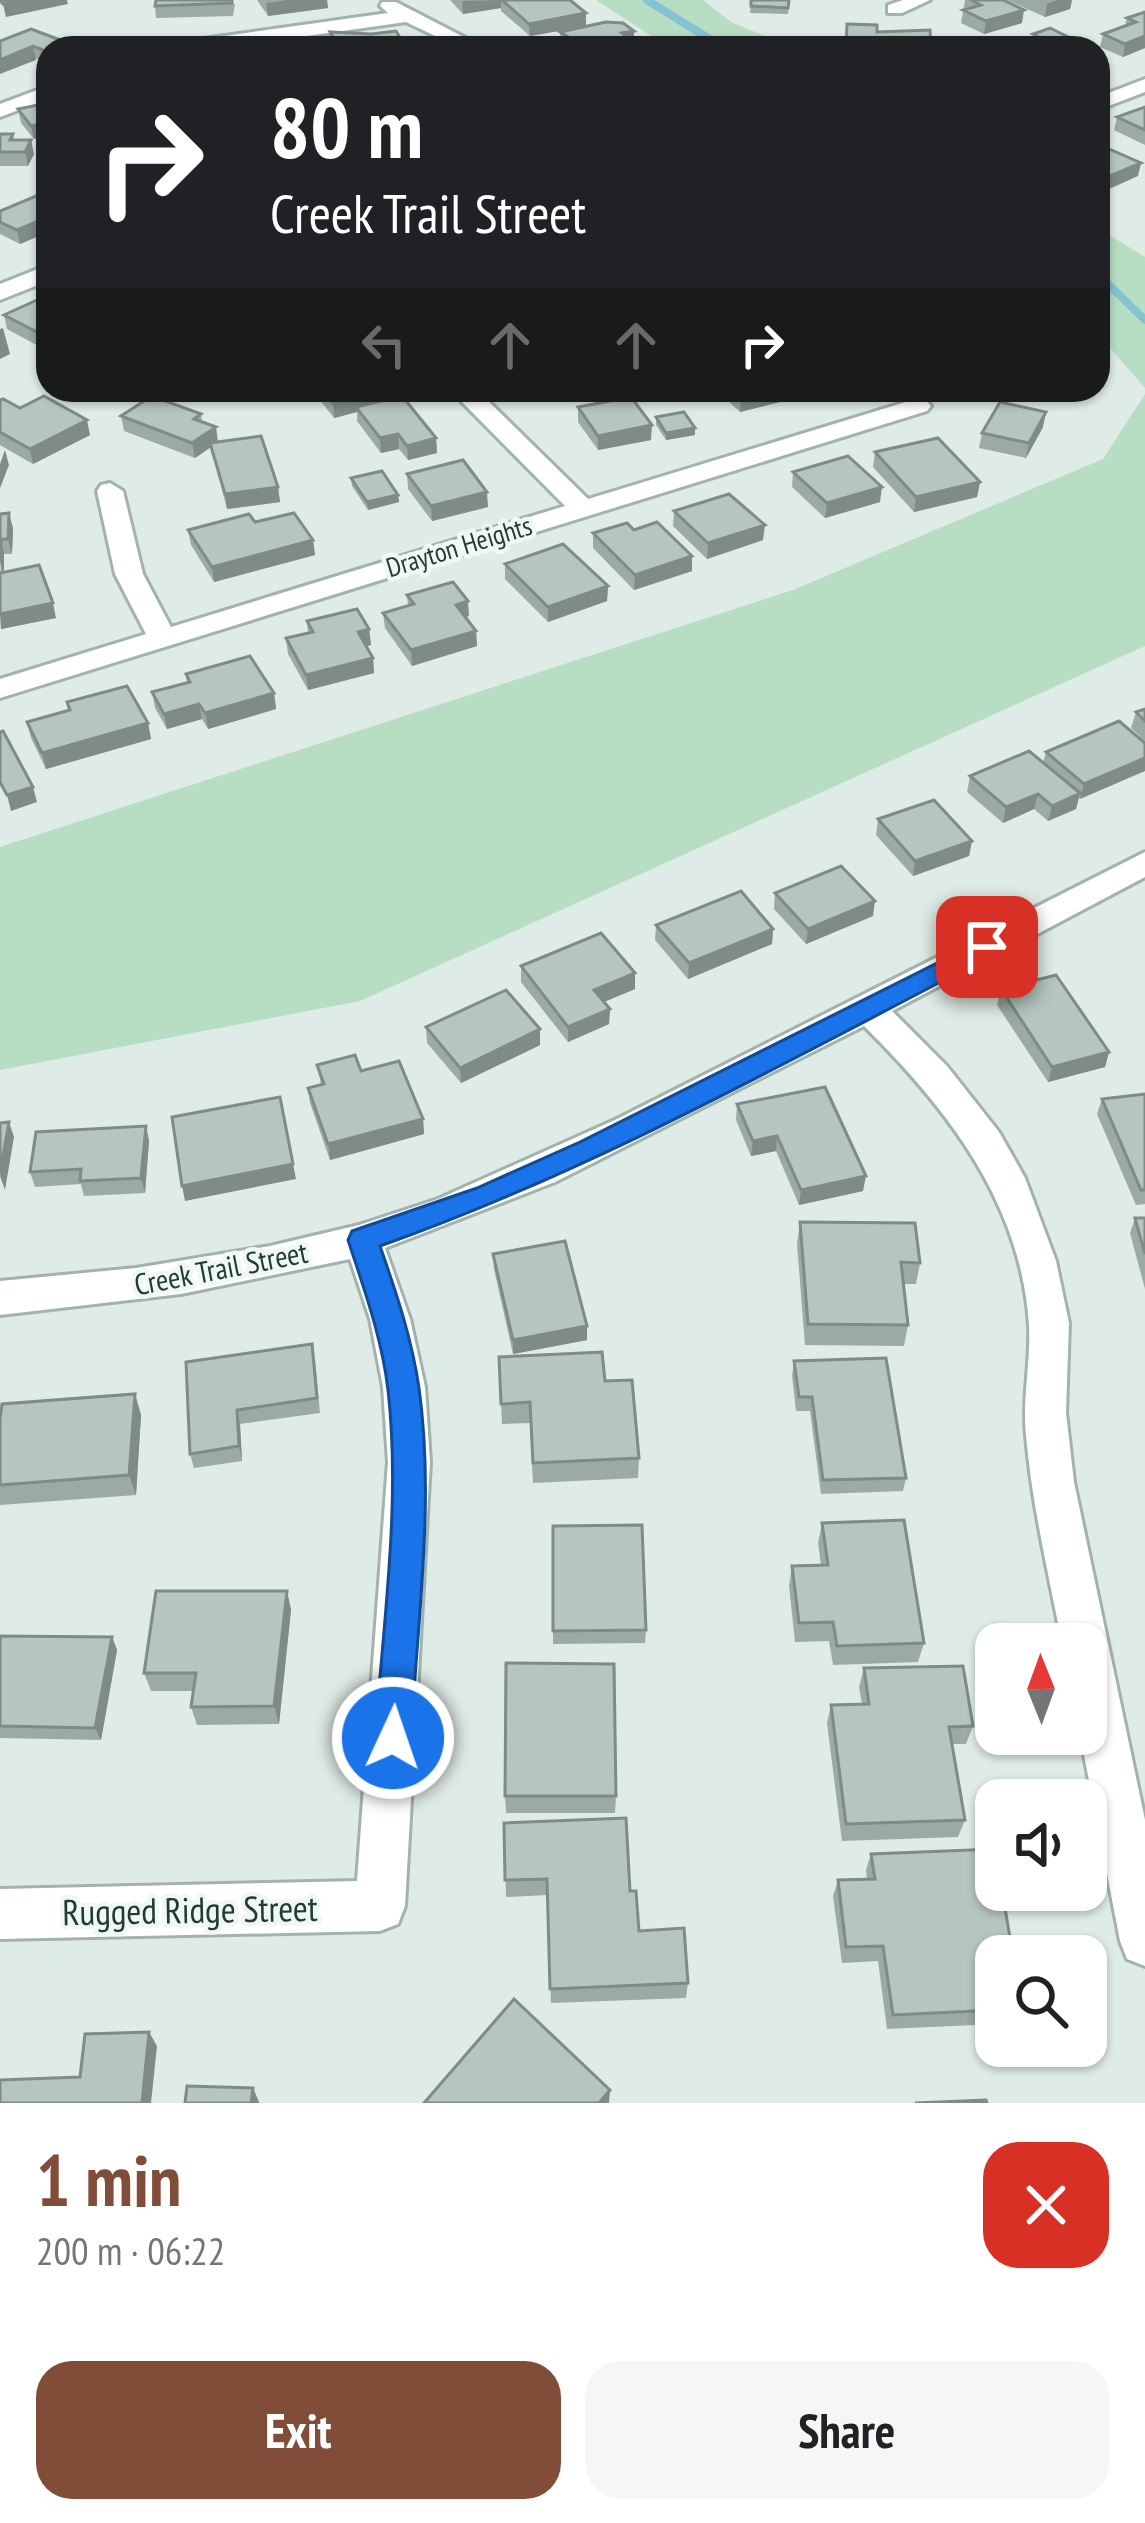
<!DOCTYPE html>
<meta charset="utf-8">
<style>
:root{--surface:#fff;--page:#f6f6f6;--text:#202124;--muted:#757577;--accent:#814d39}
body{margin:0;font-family:"PT Sans Narrow",sans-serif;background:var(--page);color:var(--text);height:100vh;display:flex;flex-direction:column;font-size:45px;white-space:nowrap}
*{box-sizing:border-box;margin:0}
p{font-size:39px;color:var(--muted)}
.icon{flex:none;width:66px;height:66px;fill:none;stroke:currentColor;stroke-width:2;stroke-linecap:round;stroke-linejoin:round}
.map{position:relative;height:2103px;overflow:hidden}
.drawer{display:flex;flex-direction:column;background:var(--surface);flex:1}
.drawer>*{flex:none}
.guide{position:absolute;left:36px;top:36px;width:1074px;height:366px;border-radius:36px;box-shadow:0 3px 9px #0004;background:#202124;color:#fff;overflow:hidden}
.needle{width:78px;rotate:359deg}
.controls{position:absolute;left:975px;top:1623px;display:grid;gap:24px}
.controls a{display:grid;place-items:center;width:132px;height:132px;border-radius:24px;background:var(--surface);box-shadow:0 3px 9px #0004;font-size:60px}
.pin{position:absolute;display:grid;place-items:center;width:102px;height:102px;color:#fff;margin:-51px;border-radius:24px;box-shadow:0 6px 18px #0006}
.me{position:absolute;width:132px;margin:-66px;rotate:3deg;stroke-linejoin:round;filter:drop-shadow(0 0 9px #0008)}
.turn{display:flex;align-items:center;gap:42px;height:252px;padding:0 36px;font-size:54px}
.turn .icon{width:156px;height:156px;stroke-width:2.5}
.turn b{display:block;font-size:84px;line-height:102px}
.lanes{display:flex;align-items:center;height:114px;padding:0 36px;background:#0003;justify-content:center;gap:60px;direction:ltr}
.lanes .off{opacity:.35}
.round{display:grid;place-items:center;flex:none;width:126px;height:126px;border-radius:36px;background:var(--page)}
.overview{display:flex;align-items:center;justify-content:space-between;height:204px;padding:0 36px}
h1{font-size:72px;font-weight:600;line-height:90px;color:var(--accent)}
.action{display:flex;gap:24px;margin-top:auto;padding:24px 36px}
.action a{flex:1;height:138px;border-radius:36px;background:var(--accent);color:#fff;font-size:48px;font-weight:600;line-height:138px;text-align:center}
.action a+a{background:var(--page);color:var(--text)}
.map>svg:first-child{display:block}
.green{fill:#b7ddc3}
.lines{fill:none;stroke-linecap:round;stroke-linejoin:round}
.stream{stroke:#85c3d3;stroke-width:8}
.minor-casing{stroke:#a2b3ad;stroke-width:6}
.minor{fill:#fff;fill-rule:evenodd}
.wall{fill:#9caaa4}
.shaded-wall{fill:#7f8b86}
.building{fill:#b5c6bf;stroke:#7f8b86;stroke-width:3}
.route{fill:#1a73e8;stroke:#114b97;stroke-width:3}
.labels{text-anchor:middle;stroke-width:9;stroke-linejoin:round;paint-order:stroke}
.far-street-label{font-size:27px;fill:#203c35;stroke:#f0f8f4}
.street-label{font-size:30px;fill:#203c35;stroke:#f0f8f4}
.near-street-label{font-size:36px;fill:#203c35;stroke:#f0f8f4}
</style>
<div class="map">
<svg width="1145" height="2103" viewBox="0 0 1145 2103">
<rect width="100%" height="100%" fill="#dfebe6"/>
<g class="green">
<path d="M596,0H703L731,22L793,48H670Z"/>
<path d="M1098,228L1145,257V388L1098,334Z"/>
<path d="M1145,394V646L360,1001L0,1070V847L793,590L1103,459Z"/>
</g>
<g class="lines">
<g class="stream">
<path d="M647,0L724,48"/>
<path d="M1098,274L1145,320"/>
</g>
<g class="minor-casing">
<g id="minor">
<path d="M903,0H930L902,13H888V5Z"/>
<path d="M382,2H396L485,48H460L406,22L223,48H172L182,42L388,13L380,6Z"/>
<path d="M1145,79V92L1098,110V97Z"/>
<path d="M48,86V99L0,117V104Z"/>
<path d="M48,265V281L0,300V284Z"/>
<path d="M450,390H477L588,499L909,401H927L931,406L927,411L0,698V679L146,634L115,574L97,491L101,485L110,483L123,491L143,574L171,627L565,506Z"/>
<path d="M1145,852V877L892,1011L947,1066L999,1132L1025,1178L1056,1261L1069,1323L1066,1413L1074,1482L1145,1820V1966L1127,1959L1120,1941L1080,1734H1086V1644H1062C1049,1575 1032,1506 1026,1435C1022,1399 1031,1362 1029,1325C1021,1203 948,1109 864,1026L555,1182L385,1248L410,1319L425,1387L430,1462L405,1906L398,1924L380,1931L0,1939V1889L357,1881L388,1462L383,1387L370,1319L350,1259L181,1294L0,1315V1281L136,1268L270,1246L359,1225L438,1199L617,1119Z"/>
</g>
</g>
<use href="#minor" class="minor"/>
</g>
<g class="wall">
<path d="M257,0H327L328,8L268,16Z"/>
<path d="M450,0H542L586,13V26L530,36L501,11V8L463,14Z"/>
<path d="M751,0H789L788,14L750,13Z"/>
<path d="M965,0H1003L1022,23L984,34L961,23Z"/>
<path d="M1007,0H1072L1070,9L1045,17Z"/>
<path d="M235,4L233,16L156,18L155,6Z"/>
<path d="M1145,12V48L1123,57L1100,47L1103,34L1125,26L1127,18Z"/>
<path d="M634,31V48H566L560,45V32Z"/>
<path d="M1033,34L1091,48H1033L1031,47Z"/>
<path d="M0,41L71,44L72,48H48V64Z"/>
<path d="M48,103L34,139L21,123L18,109Z"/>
<path d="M1145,107V145L1114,130L1117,117Z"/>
<path d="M0,134H13L14,140L34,154L28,166H0Z"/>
<path d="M48,191V232L20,244L0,234V211Z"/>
<path d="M48,295V343L40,347L7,329L4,315Z"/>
<path d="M312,390H391L392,398L436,438L437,453L408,460L399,449L381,453L357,421V412L334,418Z"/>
<path d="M537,390H586L547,400Z"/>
<path d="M609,390H646V393L619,399L651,440L598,450L578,422V407L618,400Z"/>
<path d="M716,390H804V396L740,412Z"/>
<path d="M0,400L90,435L33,464L0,445Z"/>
<path d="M201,414L202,422L218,442L278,487L280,502L227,509L211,447L195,458L124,431L121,416Z"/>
<path d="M656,417L695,428V435L666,440L656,425Z"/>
<path d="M1043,427L1026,458L979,448L982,433Z"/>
<path d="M875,452L980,482L977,497L914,512L873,467Z"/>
<path d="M793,472L880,502L825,518L792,487Z"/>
<path d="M407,474L488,507L432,521L408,489Z"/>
<path d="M351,478L398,495L399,502L368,510L352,486Z"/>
<path d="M674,511L763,540L707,559L673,526Z"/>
<path d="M0,514L13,528L12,554H4V572L56,618L1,629Z"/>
<path d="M255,522L313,540L315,555L214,582L191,545L188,530Z"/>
<path d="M634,530L692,556V571L634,590L593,548V533Z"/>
<path d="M505,564L608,586L607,601L548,622L505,579Z"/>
<path d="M407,595L469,616L466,617L476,631L477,646L412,666L385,628L383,613L408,605Z"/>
<path d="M307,621L369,629L371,645L366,646L373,658L374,673L308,690L288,654L286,638L308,633Z"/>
<path d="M186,674L274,693L276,709L208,729L202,719L167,729L155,708L152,692L187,682Z"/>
<path d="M67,702L148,723L151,739L46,769L31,738L27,722L69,711Z"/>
<path d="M1145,709V741L1131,728L1136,712Z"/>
<path d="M1119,721L1080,799L1079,798L1076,809L1048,821L1034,809L1003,823L967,792L970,776L1043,763L1046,752Z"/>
<path d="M878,819L972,841L969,856L913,876L876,835Z"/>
<path d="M775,893L873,916L806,944L774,909Z"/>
<path d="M656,925L773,929L772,944L688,979L655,940Z"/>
<path d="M521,966L635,989L604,1002L610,1009L609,1024L568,1042L521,982Z"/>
<path d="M1001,989L1109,1052L1105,1067L1048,1082L997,1005Z"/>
<path d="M426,1027L540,1045L461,1083L427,1043Z"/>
<path d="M317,1065L361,1071L423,1119L424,1134L330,1160L310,1103L308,1088L321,1084Z"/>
<path d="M1145,1094V1204L1136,1205L1097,1114L1102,1099Z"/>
<path d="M737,1104L863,1191L799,1205L776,1151L751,1156L736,1120Z"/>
<path d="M146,1126L149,1141L145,1193L84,1196L81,1184L35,1187L30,1172Z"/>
<path d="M1135,1218H1145V1289L1130,1233Z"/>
<path d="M800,1222L920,1263L916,1284H903L908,1325L904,1346L805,1345L797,1244Z"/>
<path d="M493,1254L587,1326V1340L513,1354L494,1269Z"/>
<path d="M499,1357L605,1381L639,1458L638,1478L533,1483L530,1423L502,1424Z"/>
<path d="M315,1359L320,1413L240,1424L242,1461L194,1468L190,1454L186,1362Z"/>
<path d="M794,1361L906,1478L903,1491L821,1494L810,1411H796L792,1376Z"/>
<path d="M135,1394L141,1415L136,1495L0,1505V1419Z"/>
<path d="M822,1523L924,1643L918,1662L833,1665L829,1641L795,1642L789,1586L792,1566L821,1565L818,1543Z"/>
<path d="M553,1526L646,1630L645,1643L553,1644Z"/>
<path d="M287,1591L291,1610L279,1724L197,1725L191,1707L193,1691H151L144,1673Z"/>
<path d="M0,1636L112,1637L117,1650L101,1740L0,1738Z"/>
<path d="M864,1668L973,1726L966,1744H952L965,1820L958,1837L842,1841L827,1723L831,1705L862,1704L859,1687Z"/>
<path d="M505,1796H616L615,1813H506Z"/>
<path d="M504,1823L630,1891L639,1931L688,1983L686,1998L551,2003L547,1895L506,1897Z"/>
<path d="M871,1854L996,1956V2024L887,2029L878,1961L842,1963L833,1896L838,1880L867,1879L866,1870Z"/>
</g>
<g class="shaded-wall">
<path d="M23,0H67L68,4L6,17L3,4Z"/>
<path d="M288,0H327L328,8L268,16L266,3Z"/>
<path d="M501,0V8L463,14L462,1Z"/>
<path d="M1057,0H1072L1070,9L1045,17L1047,4Z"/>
<path d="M1024,10L1022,23L984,34L986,21Z"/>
<path d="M586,13V26L530,36L529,24Z"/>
<path d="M634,31V48H607L622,33Z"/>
<path d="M1145,36V48L1123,57L1125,44Z"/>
<path d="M33,46L36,60L0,74V60Z"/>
<path d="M1105,54L1102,67L1098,69V57Z"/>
<path d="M48,122V136L34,139L31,126Z"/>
<path d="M31,140L34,154L28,166L25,152Z"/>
<path d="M1141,163L1138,176L1098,194V181Z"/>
<path d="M48,217V232L20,244L17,230Z"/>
<path d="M48,327V343L40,347L37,332Z"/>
<path d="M3,328L10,354L0,359V329Z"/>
<path d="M381,390H391L392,402L356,407L357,412L334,418L333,403Z"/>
<path d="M547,390H586L547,400Z"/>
<path d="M627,390H646V393L618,400V392Z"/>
<path d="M770,390H804V396L740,412L741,398Z"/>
<path d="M1025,390H1064L1024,398Z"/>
<path d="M1046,412L1043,427L1026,458L1029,443Z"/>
<path d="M87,420L90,435L33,464L30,449Z"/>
<path d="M652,425L651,440L598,450V436Z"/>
<path d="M216,427L218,442L195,458L192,443Z"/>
<path d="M695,428V435L666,440V433Z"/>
<path d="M398,434L399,449L381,453L380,438Z"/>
<path d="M436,438L437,453L408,460L407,446Z"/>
<path d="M5,450L9,465L0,488V464Z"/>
<path d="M980,482L977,497L914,512L916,497Z"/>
<path d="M278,487L280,502L227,509L225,494Z"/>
<path d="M882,487L880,502L825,518L827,503Z"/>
<path d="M487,492L488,507L432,521L431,506Z"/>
<path d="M398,495L399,502L368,510L367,502Z"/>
<path d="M9,513L13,528L12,554L8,539Z"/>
<path d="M765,525L763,540L707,559L708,543Z"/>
<path d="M1,539L4,554V576L0,561Z"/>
<path d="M313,540L315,555L214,582L212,567Z"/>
<path d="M692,556V571L634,590L635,575Z"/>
<path d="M608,586L607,601L548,622V607Z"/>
<path d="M468,601L469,616L457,620L456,605Z"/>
<path d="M53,603L56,618L1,629L0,614Z"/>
<path d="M369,629L371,645L359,648L358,632Z"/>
<path d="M476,631L477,646L412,666L411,650Z"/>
<path d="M373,658L374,673L308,690L306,675Z"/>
<path d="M274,693L276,709L208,729L205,713Z"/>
<path d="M199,704L202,719L167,729L164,714Z"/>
<path d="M148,723L151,739L46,769L42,753Z"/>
<path d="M1145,758V771L1080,799L1084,784Z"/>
<path d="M33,787L37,802L11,811L7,795Z"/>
<path d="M1080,793L1076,809L1048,821L1052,806Z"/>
<path d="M1038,794L1034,809L1003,823L1006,807Z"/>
<path d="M972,841L969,856L913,876L915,861Z"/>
<path d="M875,901L873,916L806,944L808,929Z"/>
<path d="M773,929L772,944L688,979L689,963Z"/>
<path d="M635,973V989L594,1006V990Z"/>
<path d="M610,1009L609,1024L568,1042V1027Z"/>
<path d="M540,1029V1045L461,1083L460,1068Z"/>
<path d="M1109,1052L1105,1067L1048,1082L1052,1067Z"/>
<path d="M423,1119L424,1134L330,1160L328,1144Z"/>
<path d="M9,1122L14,1137L5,1190L0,1176Z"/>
<path d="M146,1126L149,1141L145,1193L141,1178Z"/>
<path d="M777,1136L776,1151L751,1156L753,1141Z"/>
<path d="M293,1164L296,1179L185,1201L182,1186Z"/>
<path d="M866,1176L863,1191L799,1205L801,1190Z"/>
<path d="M587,1326V1340L513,1354V1340Z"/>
<path d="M135,1394L141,1415L136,1495L129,1475Z"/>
<path d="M237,1410L240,1424L242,1461L239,1446Z"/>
<path d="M287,1591L291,1610L279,1724L274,1706Z"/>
<path d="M112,1637L117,1650L101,1740L95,1728Z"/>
<path d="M149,2032L157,2046L151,2103H142Z"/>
<path d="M253,2088L259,2102V2103H251Z"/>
<path d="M610,2090L609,2103H599Z"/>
</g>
<g class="building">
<path d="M0,0H23L3,4Z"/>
<path d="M156,0H232V3L155,6Z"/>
<path d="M502,0H570L586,13L529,24Z"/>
<path d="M751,0H789L788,8L751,6Z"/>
<path d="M971,0H1003L1024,10L986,21L963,10L981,5Z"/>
<path d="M1145,12V36L1125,44L1103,34L1136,22L1127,18Z"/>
<path d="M606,22L623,23L634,31L622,33L634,42L607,48H587L560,32Z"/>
<path d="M847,24L877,25V32L930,30L931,48L846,47Z"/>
<path d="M1050,28L1091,48H1060L1033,34Z"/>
<path d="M31,29L71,44L61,48H48V52L33,46L0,60V41Z"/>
<path d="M396,31L405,46L397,48H339L330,32L371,34Z"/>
<path d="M311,39L314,48H243L242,44Z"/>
<path d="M48,103V122L31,126L18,109Z"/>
<path d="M1145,107V130L1117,117Z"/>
<path d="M0,134H13L10,140H31L25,152H0Z"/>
<path d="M1100,145L1141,163L1098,181V146Z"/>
<path d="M48,191V217L17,230L0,222V211Z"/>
<path d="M48,295V327L37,332L4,315Z"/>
<path d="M321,390H381L333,403Z"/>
<path d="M733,390H770L741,398Z"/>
<path d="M44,396L87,420L30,449L0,432V400L3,399L20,408Z"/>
<path d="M152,396L201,414L194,419L216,427L192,443L121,416Z"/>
<path d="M402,396L436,438L407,446L398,434L380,438L356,407Z"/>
<path d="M631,397L652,425L598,436L578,407Z"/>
<path d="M1000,402L1046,412L1029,443L982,433Z"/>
<path d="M684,412L695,428L666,433L656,417Z"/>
<path d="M261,436L278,487L225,494L210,443Z"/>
<path d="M938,438L980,482L916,497L875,452Z"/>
<path d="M848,456L882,487L827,503L793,472Z"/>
<path d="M463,460L487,492L431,506L407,474Z"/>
<path d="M382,471L398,495L367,502L351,478Z"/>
<path d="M729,494L765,525L708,543L674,511Z"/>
<path d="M9,513L8,539H1L0,561V514Z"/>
<path d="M294,513L313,540L212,567L188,530L249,514L255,522Z"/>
<path d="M657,522L692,556L635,575L593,533L627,523L634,530Z"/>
<path d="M563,544L608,586L548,607L505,564Z"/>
<path d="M39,565L53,603L0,614V573Z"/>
<path d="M453,582L468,601L456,605L476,631L411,650L383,613L414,604L407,595Z"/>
<path d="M357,609L369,629L358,632L373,658L306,675L286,638L313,632L307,621Z"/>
<path d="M250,656L274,693L205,713L199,704L164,714L152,692L190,682L186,674Z"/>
<path d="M127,686L148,723L42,753L27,722L70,710L67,702Z"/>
<path d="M1145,709V721L1136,712Z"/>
<path d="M1119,721L1145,743V758L1084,784L1046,752Z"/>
<path d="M3,731L33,787L7,795L0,782V732Z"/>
<path d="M1029,751L1080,793L1052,806L1038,794L1006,807L970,776Z"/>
<path d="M934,800L972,841L915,861L878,819Z"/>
<path d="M841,866L875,901L808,929L775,893Z"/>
<path d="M741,891L773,929L689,963L656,925Z"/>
<path d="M601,933L635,973L594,990L610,1009L568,1027L521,966Z"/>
<path d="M1056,975L1109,1052L1052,1067L1001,989Z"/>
<path d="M506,990L540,1029L460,1068L426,1027Z"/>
<path d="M355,1055L361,1071L399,1061L423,1119L328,1144L308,1088L324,1084L317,1065Z"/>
<path d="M825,1087L866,1176L801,1190L777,1136L753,1141L737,1104Z"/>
<path d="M1145,1094V1190H1141L1102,1099Z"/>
<path d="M280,1097L293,1164L182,1186L172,1117Z"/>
<path d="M9,1122L0,1173V1123Z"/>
<path d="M146,1126L141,1178L80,1181L81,1169L30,1172L36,1132Z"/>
<path d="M1135,1218H1145V1254Z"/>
<path d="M800,1222L915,1223L920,1263L901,1262L908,1325L808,1324Z"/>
<path d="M565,1241L587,1326L513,1340L493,1254Z"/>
<path d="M312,1344L317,1398L237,1410L239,1446L190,1454L186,1362Z"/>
<path d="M602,1352L605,1381L632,1380L639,1458L533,1463L530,1402L501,1404L499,1357Z"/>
<path d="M886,1358L906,1478L823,1480L812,1397H799L794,1361Z"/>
<path d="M135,1394L129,1475L0,1485V1419L2,1404Z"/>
<path d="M904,1520L924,1643L837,1646L833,1622L799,1623L792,1566L828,1565L822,1523Z"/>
<path d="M642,1525L646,1630L553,1631V1526Z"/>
<path d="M156,1591H287L274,1706L191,1707L196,1673H144Z"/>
<path d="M0,1636L112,1637L95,1728L0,1726Z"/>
<path d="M506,1663L614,1664L616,1796H505Z"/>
<path d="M963,1666L973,1726L949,1727L965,1820L846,1824L831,1705L869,1704L864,1668Z"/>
<path d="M626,1818L630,1891H636L639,1931L684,1928L688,1983L550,1989L547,1879L505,1880L504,1823Z"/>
<path d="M995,1849L996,1890H1002L1013,1956H996V2010L893,2015L883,1946L846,1947L838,1880L875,1879L871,1854Z"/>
<path d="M514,1999L610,2090L599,2103H424Z"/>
<path d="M149,2032L142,2103H0V2080L80,2077L85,2034Z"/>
<path d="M187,2086L253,2088L251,2103H185Z"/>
<path d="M986,2100L987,2103H915Z"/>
</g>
<path class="route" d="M987,938L996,940L1000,947L996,953C793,1058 595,1170 380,1246C396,1292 412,1339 419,1388C435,1502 417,1623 411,1738L406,1750L393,1755L381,1750L375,1738C383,1624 401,1504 388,1390C382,1338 364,1289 348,1240L352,1231L477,1188L580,1142Z"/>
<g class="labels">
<g class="far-street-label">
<text transform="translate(459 547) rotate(-17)" y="9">Drayton Heights</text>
</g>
<g class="street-label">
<text transform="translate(221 1269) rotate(-11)" y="10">Creek Trail Street</text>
</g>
<g class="near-street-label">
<text transform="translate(190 1910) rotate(-1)" y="13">Rugged Ridge Street</text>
</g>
</g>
</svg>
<div class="controls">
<a><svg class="needle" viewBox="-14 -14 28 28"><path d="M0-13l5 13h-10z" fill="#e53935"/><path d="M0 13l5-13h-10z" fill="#757577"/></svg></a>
<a><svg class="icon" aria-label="sound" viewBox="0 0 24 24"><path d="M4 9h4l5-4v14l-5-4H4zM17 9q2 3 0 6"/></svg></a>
<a><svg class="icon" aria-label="search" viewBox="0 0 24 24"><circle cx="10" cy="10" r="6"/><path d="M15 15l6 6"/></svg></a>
</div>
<div class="pin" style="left:987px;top:947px;background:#d93025"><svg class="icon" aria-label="arrive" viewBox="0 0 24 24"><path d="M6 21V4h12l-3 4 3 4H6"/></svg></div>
<svg class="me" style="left:393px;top:1738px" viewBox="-20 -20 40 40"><circle r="17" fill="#1a73e8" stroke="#fff" stroke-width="3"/><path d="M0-11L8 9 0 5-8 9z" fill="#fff"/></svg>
<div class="guide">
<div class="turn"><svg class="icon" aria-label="right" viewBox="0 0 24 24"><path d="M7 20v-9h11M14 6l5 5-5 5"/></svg><div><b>80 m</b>Creek Trail Street</div></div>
<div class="lanes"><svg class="icon off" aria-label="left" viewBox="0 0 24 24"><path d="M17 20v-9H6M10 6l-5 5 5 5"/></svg><svg class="icon off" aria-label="ahead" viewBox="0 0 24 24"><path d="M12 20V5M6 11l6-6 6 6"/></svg><svg class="icon off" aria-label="ahead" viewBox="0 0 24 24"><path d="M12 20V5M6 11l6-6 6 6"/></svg><svg class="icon" aria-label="right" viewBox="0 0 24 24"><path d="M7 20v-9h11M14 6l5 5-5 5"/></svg></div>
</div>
</div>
<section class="drawer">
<div class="overview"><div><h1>1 min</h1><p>200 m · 06:22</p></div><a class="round" style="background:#d93025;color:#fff"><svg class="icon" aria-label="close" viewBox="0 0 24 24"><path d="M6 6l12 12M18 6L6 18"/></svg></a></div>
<div class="action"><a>Exit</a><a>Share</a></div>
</section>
